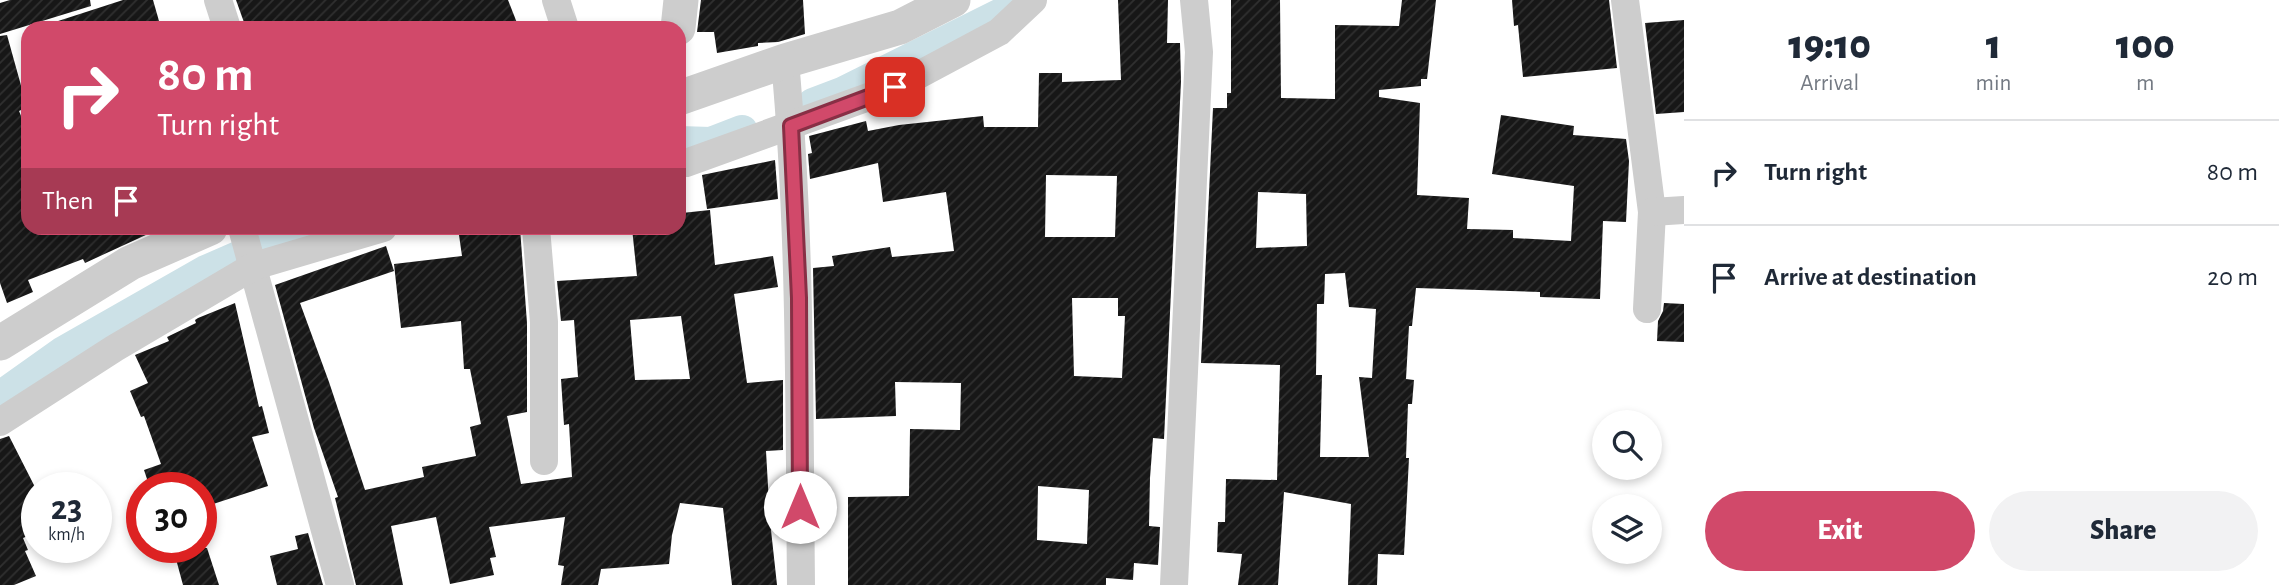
<!DOCTYPE html>
<style>
:root{--surface:#fff;--page:#f2f2f3;--text:#1f2937;--muted:#747a83;--line:#e0e1e3;--accent:#d1496a}
body{margin:0;font-family:"Alegreya Sans",sans-serif;background:var(--page);color:var(--text);height:100vh;display:flex;flex-direction:column;font-size:26px;white-space:nowrap}
*{box-sizing:border-box;margin:0}
p{font-size:23px;color:var(--muted)}
.icon{flex:none;width:38px;height:38px;fill:none;stroke:currentColor;stroke-width:2;stroke-linecap:round;stroke-linejoin:round}
.map{position:relative;flex:1;overflow:hidden}
.panel{display:flex;flex-direction:column;background:var(--surface);width:595px}
.panel>*{flex:none}
.top-card{position:absolute;left:21px;top:21px;width:665px;height:214px;border-radius:21px;box-shadow:0 4px 10px #0003;background:#d1496a;color:#fff;overflow:hidden}
.buttons{position:absolute;left:1592px;top:410px;display:grid;gap:14px}
.buttons a{display:grid;place-items:center;width:70px;height:70px;border-radius:50%;background:var(--surface);box-shadow:0 4px 10px #0003;font-size:35px}
.speed{position:absolute;left:21px;top:472px;display:flex;gap:14px;font-size:35px;font-weight:700;text-align:center}
.speed>*{display:grid;place-content:center;width:91px;height:91px;border-radius:50%;background:var(--surface);box-shadow:0 4px 10px #0003;line-height:1}
.speed small{font-size:18px;font-weight:400}
.speed .limit{border:10px solid #d22;background:#fff;color:#111}
.pin{position:absolute;display:grid;place-items:center;width:60px;height:60px;color:#fff;margin:-30px;border-radius:14px;box-shadow:0 4px 10px #0006}
.me{position:absolute;width:77px;margin:-38px;rotate:0deg;stroke-linejoin:round;filter:drop-shadow(0 0 5px #0008)}
.turn{display:flex;align-items:center;gap:24px;height:147px;padding:0 21px;font-size:32px}
.turn .icon{width:91px;height:91px;stroke-width:2.5}
.turn b{display:block;font-size:49px;line-height:60px}
.then{display:flex;align-items:center;height:66px;padding:0 21px;background:#0003;gap:14px;font-size:26px}
.eta{display:flex;justify-content:space-evenly;align-items:center;height:119px;text-align:center}
.eta b{font-size:42px;font-weight:800;line-height:49px}
.cta{display:flex;gap:14px;margin-top:auto;padding:14px 21px}
.cta a{flex:1;height:80px;border-radius:42px;background:var(--accent);color:#fff;font-size:28px;font-weight:800;line-height:80px;text-align:center}
.cta a+a{background:var(--page);color:var(--text)}
ul{padding:0;list-style:none}
li{display:flex;align-items:center;gap:21px;height:105px;padding:0 21px;border-top:2px solid var(--line)}
li div{flex:1}
li b{display:block;font-size:26px}
li em{font-style:normal}
main{display:flex;flex:1;min-height:0}
.map>svg:first-child{display:block}
.lines{fill:none;stroke-linecap:round;stroke-linejoin:round}
.canal{stroke:#cce1e7;stroke-width:32}
.building{fill:url(#building-hatch);fill-rule:evenodd}
.minor{stroke:#cdcdcd;stroke-width:28}
.tertiary{stroke:#cdcdcd;stroke-width:35}
.route-casing{stroke:#882f45;stroke-width:18}
.route{stroke:#d1496a;stroke-width:12}
</style>
<main>
<div class="map">
<svg width="1684" height="585" viewBox="0 0 1684 585">
<defs>
<pattern id="building-hatch" width="6" height="6" patternUnits="userSpaceOnUse" patternTransform="scale(1.75)"><rect width="6" height="6" fill="#171717"/><path d="M-1 1l2-2M0 6l6-6M5 7l2-2" fill="none" stroke="#303030"/></pattern>
</defs>
<rect width="100%" height="100%" fill="#fff"/>
<g class="lines">
<g class="canal">
<path d="M813,104L842,93L1009,10L1015,0"/>
<path d="M679,142L711,143L742,131"/>
<path d="M0,397L62,353L206,271L305,228"/>
</g>
</g>
<g class="building">
<path d="M10,0H90L91,6L0,34V3Z"/>
<path d="M123,0H153L161,28H52V23Z"/>
<path d="M236,0H508L519,28H246Z"/>
<path d="M701,0H803L805,34L778,42L758,43V46L717,53L714,32H697Z"/>
<path d="M1118,0H1168L1167,43H1180L1181,81L1164,439L1153,438L1150,478L1149,526L1160,527L1158,565L1134,563L1133,580L1106,578V585H848V497L909,496L910,429L960,430L961,383L895,382L896,416L816,419L813,268L834,266L832,256L890,247L892,257L954,251L946,192L883,202L878,163L810,179L808,154L812,153L809,136L866,121L868,131L899,125L983,116L984,127H1038L1039,73H1062V82L1121,80ZM1046,175L1117,176L1115,237H1045ZM1072,298H1118V316H1125L1122,378L1074,376ZM1038,486L1089,490L1087,544L1037,540Z"/>
<path d="M1231,0H1280L1281,98L1335,99V25L1399,26L1402,0H1436L1427,79H1421V86L1379,90V97L1420,103L1417,195L1469,198L1467,229L1513,230V238L1571,241L1574,186L1492,174L1501,115L1574,126L1573,135L1626,139L1629,161L1626,222L1603,221L1600,299L1540,297V292L1416,288L1412,326H1409L1406,379L1414,380L1412,404H1408L1406,458H1409L1404,555L1378,554L1377,585H1348L1351,504L1284,492L1278,585H1238L1242,554L1217,552L1218,522H1225L1226,479L1277,480L1280,365L1201,363L1213,108H1227V93H1231ZM1258,192L1306,194L1307,246L1256,248ZM1345,273L1349,307L1376,309L1372,378L1359,377L1369,457H1320L1322,375H1316L1317,304H1324L1325,274Z"/>
<path d="M1512,0H1609L1617,68L1523,77L1518,25L1514,26Z"/>
<path d="M1684,20V112L1656,114L1645,23Z"/>
<path d="M7,35L27,107L19,111L28,133V228H161L85,263L83,259L28,280L33,292L7,303L0,283V36Z"/>
<path d="M775,160L778,199L707,209L702,175Z"/>
<path d="M710,210L715,265L773,256L778,287L734,294L747,383L783,380V450L766,451L770,521L777,585H732L723,508L680,503L672,535L669,564L601,569L598,585H561L564,566L558,565L565,517L489,527L496,557L490,558L494,575L450,584L436,517L391,526L403,585H356L335,498L338,497L314,428L275,285L386,246L394,271L300,303L329,382L365,490L424,477L422,467L476,456L470,427L481,424L470,369H464L461,321L401,328L394,264L462,256L458,228H520L527,323V412L507,416L521,484L572,477L569,424L564,425L561,379L578,377L574,320L561,321L557,281L637,276L632,228H679V223H682V213ZM681,316L690,379L635,380L630,320Z"/>
<path d="M235,303L259,407L262,406L269,433L252,437L268,486L201,508V488H150L144,470L161,464L144,416L141,417L130,391L148,383L135,355L169,341L167,337L196,323L195,320L198,318Z"/>
<path d="M1664,303L1684,304V342L1657,341L1658,321L1663,311Z"/>
<path d="M9,436L37,491V532L23,538L28,550L25,551L36,576L14,585H0V439Z"/>
<path d="M308,533L323,585H277L270,556L298,549L295,536Z"/>
<path d="M173,548H207L219,585H183Z"/>
</g>
<g class="lines">
<g class="minor">
<path d="M218,0L227,28"/>
<path d="M556,0L565,28"/>
<path d="M1625,0L1652,212L1647,309"/>
<path d="M785,61C801,235 799,410 801,585"/>
<path d="M679,163H686L896,87L999,32L1033,0"/>
<path d="M1652,212L1684,210"/>
<path d="M242,228L340,585"/>
<path d="M536,228L544,322V461"/>
<path d="M0,422L115,348L254,266L383,228"/>
<path d="M1174,585L1199,52L1194,0"/>
</g>
<g class="tertiary">
<path d="M678,28L681,0"/>
<path d="M679,98L785,61L900,27L953,0"/>
<path d="M0,343L130,263L210,228"/>
</g>
</g>
<g class="lines">
<g class="route-casing">
<path id="route" d="M800,507L799,298L791,126L895,87"/>
</g>
<use href="#route" class="route"/>
</g>
</svg>
<div class="buttons">
<a><svg class="icon" aria-label="search" viewBox="0 0 24 24"><circle cx="10" cy="10" r="6"/><path d="M15 15l6 6"/></svg></a>
<a><svg class="icon" aria-label="layers" viewBox="0 0 24 24"><path d="M12 4l9 5-9 5-9-5zM3 14l9 5 9-5"/></svg></a>
</div>
<div class="speed"><div>23<small>km/h</small></div><div class="limit">30</div></div>
<div class="pin" style="left:895px;top:87px;background:#d93025"><svg class="icon" aria-label="arrive" viewBox="0 0 24 24"><path d="M6 21V4h12l-3 4 3 4H6"/></svg></div>
<svg class="me" style="left:800px;top:507px" viewBox="-20 -20 40 40"><circle r="19" fill="#fff"/><path d="M0-13L10 11 0 6-10 11z" fill="#d1496a"/></svg>
<div class="top-card">
<div class="turn"><svg class="icon" aria-label="right" viewBox="0 0 24 24"><path d="M7 20v-9h11M14 6l5 5-5 5"/></svg><div><b>80 m</b>Turn right</div></div>
<div class="then">Then<svg class="icon" aria-label="arrive" viewBox="0 0 24 24"><path d="M6 21V4h12l-3 4 3 4H6"/></svg></div>
</div>
</div>
<section class="panel">
<div class="eta">
<div><b>19:10</b><p>Arrival</p></div>
<div><b>1</b><p>min</p></div>
<div><b>100</b><p>m</p></div>
</div>
<ul>
<li><svg class="icon" aria-label="right" viewBox="0 0 24 24"><path d="M7 20v-9h11M14 6l5 5-5 5"/></svg><div><b>Turn right</b></div><em>80 m</em></li>
<li><svg class="icon" aria-label="arrive" viewBox="0 0 24 24"><path d="M6 21V4h12l-3 4 3 4H6"/></svg><div><b>Arrive at destination</b></div><em>20 m</em></li>
</ul>
<div class="cta"><a>Exit</a><a>Share</a></div>
</section>
</main>
